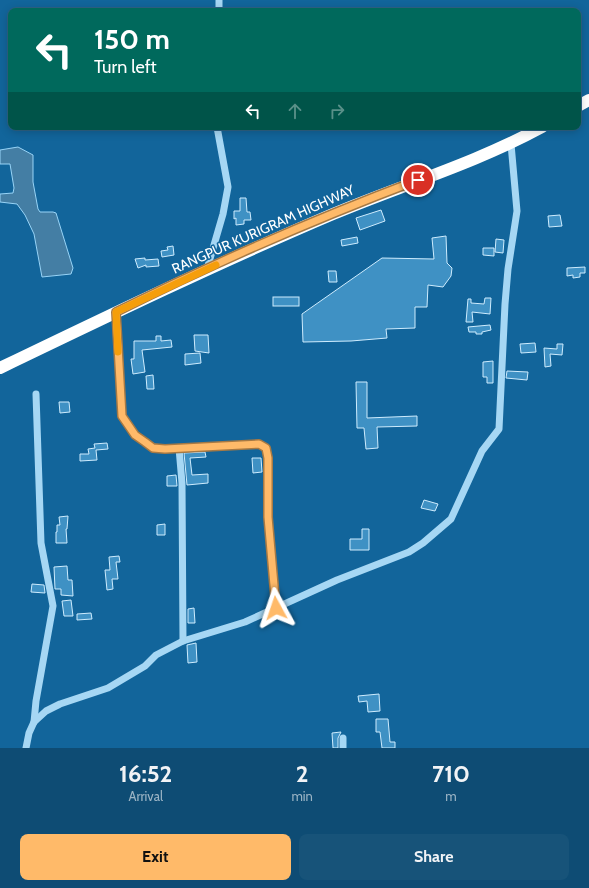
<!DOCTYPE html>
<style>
:root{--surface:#0e4c74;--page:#175379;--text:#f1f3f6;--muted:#9bb4c5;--line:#2e6386;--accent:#ffba69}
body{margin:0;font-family:Cabin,sans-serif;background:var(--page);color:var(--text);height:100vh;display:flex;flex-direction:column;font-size:15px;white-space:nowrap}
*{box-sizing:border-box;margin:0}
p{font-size:13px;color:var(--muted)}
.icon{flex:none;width:22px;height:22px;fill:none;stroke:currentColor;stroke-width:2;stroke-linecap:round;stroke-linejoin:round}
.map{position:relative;height:748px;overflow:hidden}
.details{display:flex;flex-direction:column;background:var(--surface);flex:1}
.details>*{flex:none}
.banner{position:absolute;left:8px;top:8px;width:573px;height:122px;border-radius:8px;box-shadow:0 2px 10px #0003,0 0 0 1px var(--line);background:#00695c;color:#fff;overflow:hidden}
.pin{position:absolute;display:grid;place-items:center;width:34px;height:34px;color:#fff;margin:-17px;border:2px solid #fff;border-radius:50%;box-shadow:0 1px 4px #0007}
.me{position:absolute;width:44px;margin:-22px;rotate:355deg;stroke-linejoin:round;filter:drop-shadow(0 0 3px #0008)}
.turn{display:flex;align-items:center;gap:14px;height:84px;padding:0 20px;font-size:18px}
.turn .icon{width:52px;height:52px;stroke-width:2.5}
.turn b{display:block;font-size:28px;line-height:34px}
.lanes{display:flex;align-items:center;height:38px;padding:0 20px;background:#0003;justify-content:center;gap:20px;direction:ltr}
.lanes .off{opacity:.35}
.eta{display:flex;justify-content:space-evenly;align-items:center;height:68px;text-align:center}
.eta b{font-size:24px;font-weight:700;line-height:28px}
.primary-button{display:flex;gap:8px;margin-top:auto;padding:8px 20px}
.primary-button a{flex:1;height:46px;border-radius:8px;background:var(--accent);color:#111;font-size:16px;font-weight:700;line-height:46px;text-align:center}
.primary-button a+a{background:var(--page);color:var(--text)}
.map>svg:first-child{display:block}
.water{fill:#447ea4;stroke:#98d4f7}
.building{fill:#3f91c4;stroke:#ceecfe}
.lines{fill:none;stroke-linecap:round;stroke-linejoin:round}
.minor{stroke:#a6d7f4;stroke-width:7}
.highway{stroke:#fff;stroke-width:12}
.route-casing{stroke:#a67944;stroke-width:10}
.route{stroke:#ffba69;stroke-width:7}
.slow{stroke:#f59e0b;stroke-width:7}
.labels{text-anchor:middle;stroke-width:3;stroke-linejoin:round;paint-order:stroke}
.street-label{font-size:14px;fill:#fff;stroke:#12659b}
</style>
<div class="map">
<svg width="589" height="748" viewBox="0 0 589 748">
<rect width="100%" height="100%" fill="#12659b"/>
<path class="water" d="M18,147L33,155V182L38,209L40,212H53L56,213L73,268L71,274L42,277L34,234L25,215L17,204L0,202V194L13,193L14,188L10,164H0V150Z"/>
<g class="building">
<path d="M240,198H246L247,212H250L251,220H244V224L236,225V218L234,219V211H240Z"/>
<path d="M381,210L385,221L360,230L356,218Z"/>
<path d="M560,215L562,226L549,227L548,216Z"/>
<path d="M446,236L447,263L452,268L451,276L443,287L428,285L427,307H415V328L386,329L387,338L351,341L303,342L302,314L382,258L434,259L432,238Z"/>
<path d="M357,237L358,243L342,246L341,240Z"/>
<path d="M496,239L504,240L503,253L495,252Z"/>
<path d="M173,246L174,255L162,257L161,251L168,250L167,247Z"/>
<path d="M483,248H494V256L483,255Z"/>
<path d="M145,258V260L158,259L159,266L146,267V265L138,268L135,259Z"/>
<path d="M585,267V273H580V277L573,278V275L567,276V268Z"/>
<path d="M328,271H336L337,282H329Z"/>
<rect x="273" y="297" width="26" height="9"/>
<path d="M485,298H491L490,314L472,312L473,322H466L468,299H471V303L484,304Z"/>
<path d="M490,325L491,330L482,332V334H476V332H469L468,327Z"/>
<path d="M194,335H208L209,353L195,351Z"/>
<path d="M156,336H161V341L171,340L172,347L142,350L145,372L133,374L131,359H134V341H156Z"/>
<path d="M535,343L536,352L521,353L520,344Z"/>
<path d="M557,344H563L562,355L550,354L551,366L545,367L544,348L557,349Z"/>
<path d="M200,353L201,363L185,365V354Z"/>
<path d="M493,361V383H487V377H483V362Z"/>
<path d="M507,371L528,372L527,380L506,378Z"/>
<path d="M153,375L154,389H147L146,376Z"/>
<path d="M356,382H367V418L417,416V426L377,427L378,448L366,449L364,428H357Z"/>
<path d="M59,402H69L70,412L60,413Z"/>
<path d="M107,443L108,449L96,450L97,460L80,461V454H89L88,449L95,448L94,444Z"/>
<path d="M205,452L206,457L190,458L192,475L208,474V483L187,485L184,453Z"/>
<path d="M252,458H261L262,472L253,473Z"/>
<path d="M176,475L177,486H167V476Z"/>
<path d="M424,500L438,504L435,511L421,508Z"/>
<path d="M68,516L67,529H66L67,543H56V532H57V525H60L59,517Z"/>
<path d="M165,524V535H157V525Z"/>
<path d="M362,529H369V550H350V539H362Z"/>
<path d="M119,556L120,562H116L118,579H112L113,589L107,590L105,570H110L109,557Z"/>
<path d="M67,566L68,580H72L73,596L61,595V589H55L54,567Z"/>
<path d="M32,584L44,585L45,593L31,592Z"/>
<path d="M71,600L73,616H64L62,601Z"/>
<path d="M194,608L195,623H188V609Z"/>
<path d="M91,613L92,619L77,620V614Z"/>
<path d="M196,643L197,662L188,663L187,645Z"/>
<path d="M379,694L380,711L368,712L367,701L359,702L358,696Z"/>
<path d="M376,719H388L390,742H395V748H382L380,732H376Z"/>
<path d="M341,732L338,738V748H333L332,733Z"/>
</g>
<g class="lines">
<g class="minor">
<path d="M219,0V11"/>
<path d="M207,269L223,214L228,187L217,127"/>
<path d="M116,312L122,416L135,435L153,447L165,449L259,444L266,448L268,458V517L276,608"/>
<path d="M179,448L182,483L183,641"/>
<path d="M34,722L36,701L53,606L41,543L36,394"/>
<path d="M343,738V748"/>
<path d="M26,748L29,733L34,722L46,711L60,704L108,688L145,666L156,655L183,641L245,622L337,580L409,552L423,543L451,519L482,451L499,429L505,304L508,269L517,211L511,144"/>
</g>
<g class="highway">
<path d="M578,106L589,100"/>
<path d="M0,368C110,315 220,262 333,214C402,185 476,163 542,127"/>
</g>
</g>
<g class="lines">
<g class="route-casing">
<path id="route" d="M276,608L268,517V458L266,448L259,444L165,449L153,448L145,442L135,435L122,416L116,312C214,263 315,219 418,180"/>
</g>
<use href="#route" class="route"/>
<path class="slow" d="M118,352L116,312L216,265"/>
</g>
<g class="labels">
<g class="street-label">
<text transform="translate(263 229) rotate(-24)" y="5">RANGPUR KURIGRAM HIGHWAY</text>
</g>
</g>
</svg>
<div class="pin" style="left:418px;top:180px;background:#d93025"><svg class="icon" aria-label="arrive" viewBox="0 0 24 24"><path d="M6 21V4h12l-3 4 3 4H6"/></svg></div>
<svg class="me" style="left:276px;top:608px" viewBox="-20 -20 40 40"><path d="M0-17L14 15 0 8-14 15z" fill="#ffba69" stroke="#fff" stroke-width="4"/></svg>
<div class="banner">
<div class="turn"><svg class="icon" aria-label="left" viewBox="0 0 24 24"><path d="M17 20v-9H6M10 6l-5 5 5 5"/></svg><div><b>150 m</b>Turn left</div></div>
<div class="lanes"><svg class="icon" aria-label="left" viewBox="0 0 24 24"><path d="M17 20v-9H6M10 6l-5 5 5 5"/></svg><svg class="icon off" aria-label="ahead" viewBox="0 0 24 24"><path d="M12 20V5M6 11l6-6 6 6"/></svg><svg class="icon off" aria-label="right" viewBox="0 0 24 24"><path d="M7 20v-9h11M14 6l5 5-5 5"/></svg></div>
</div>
</div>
<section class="details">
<div class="eta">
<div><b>16:52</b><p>Arrival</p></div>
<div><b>2</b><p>min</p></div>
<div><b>710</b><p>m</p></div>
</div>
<div class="primary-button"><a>Exit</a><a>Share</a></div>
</section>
